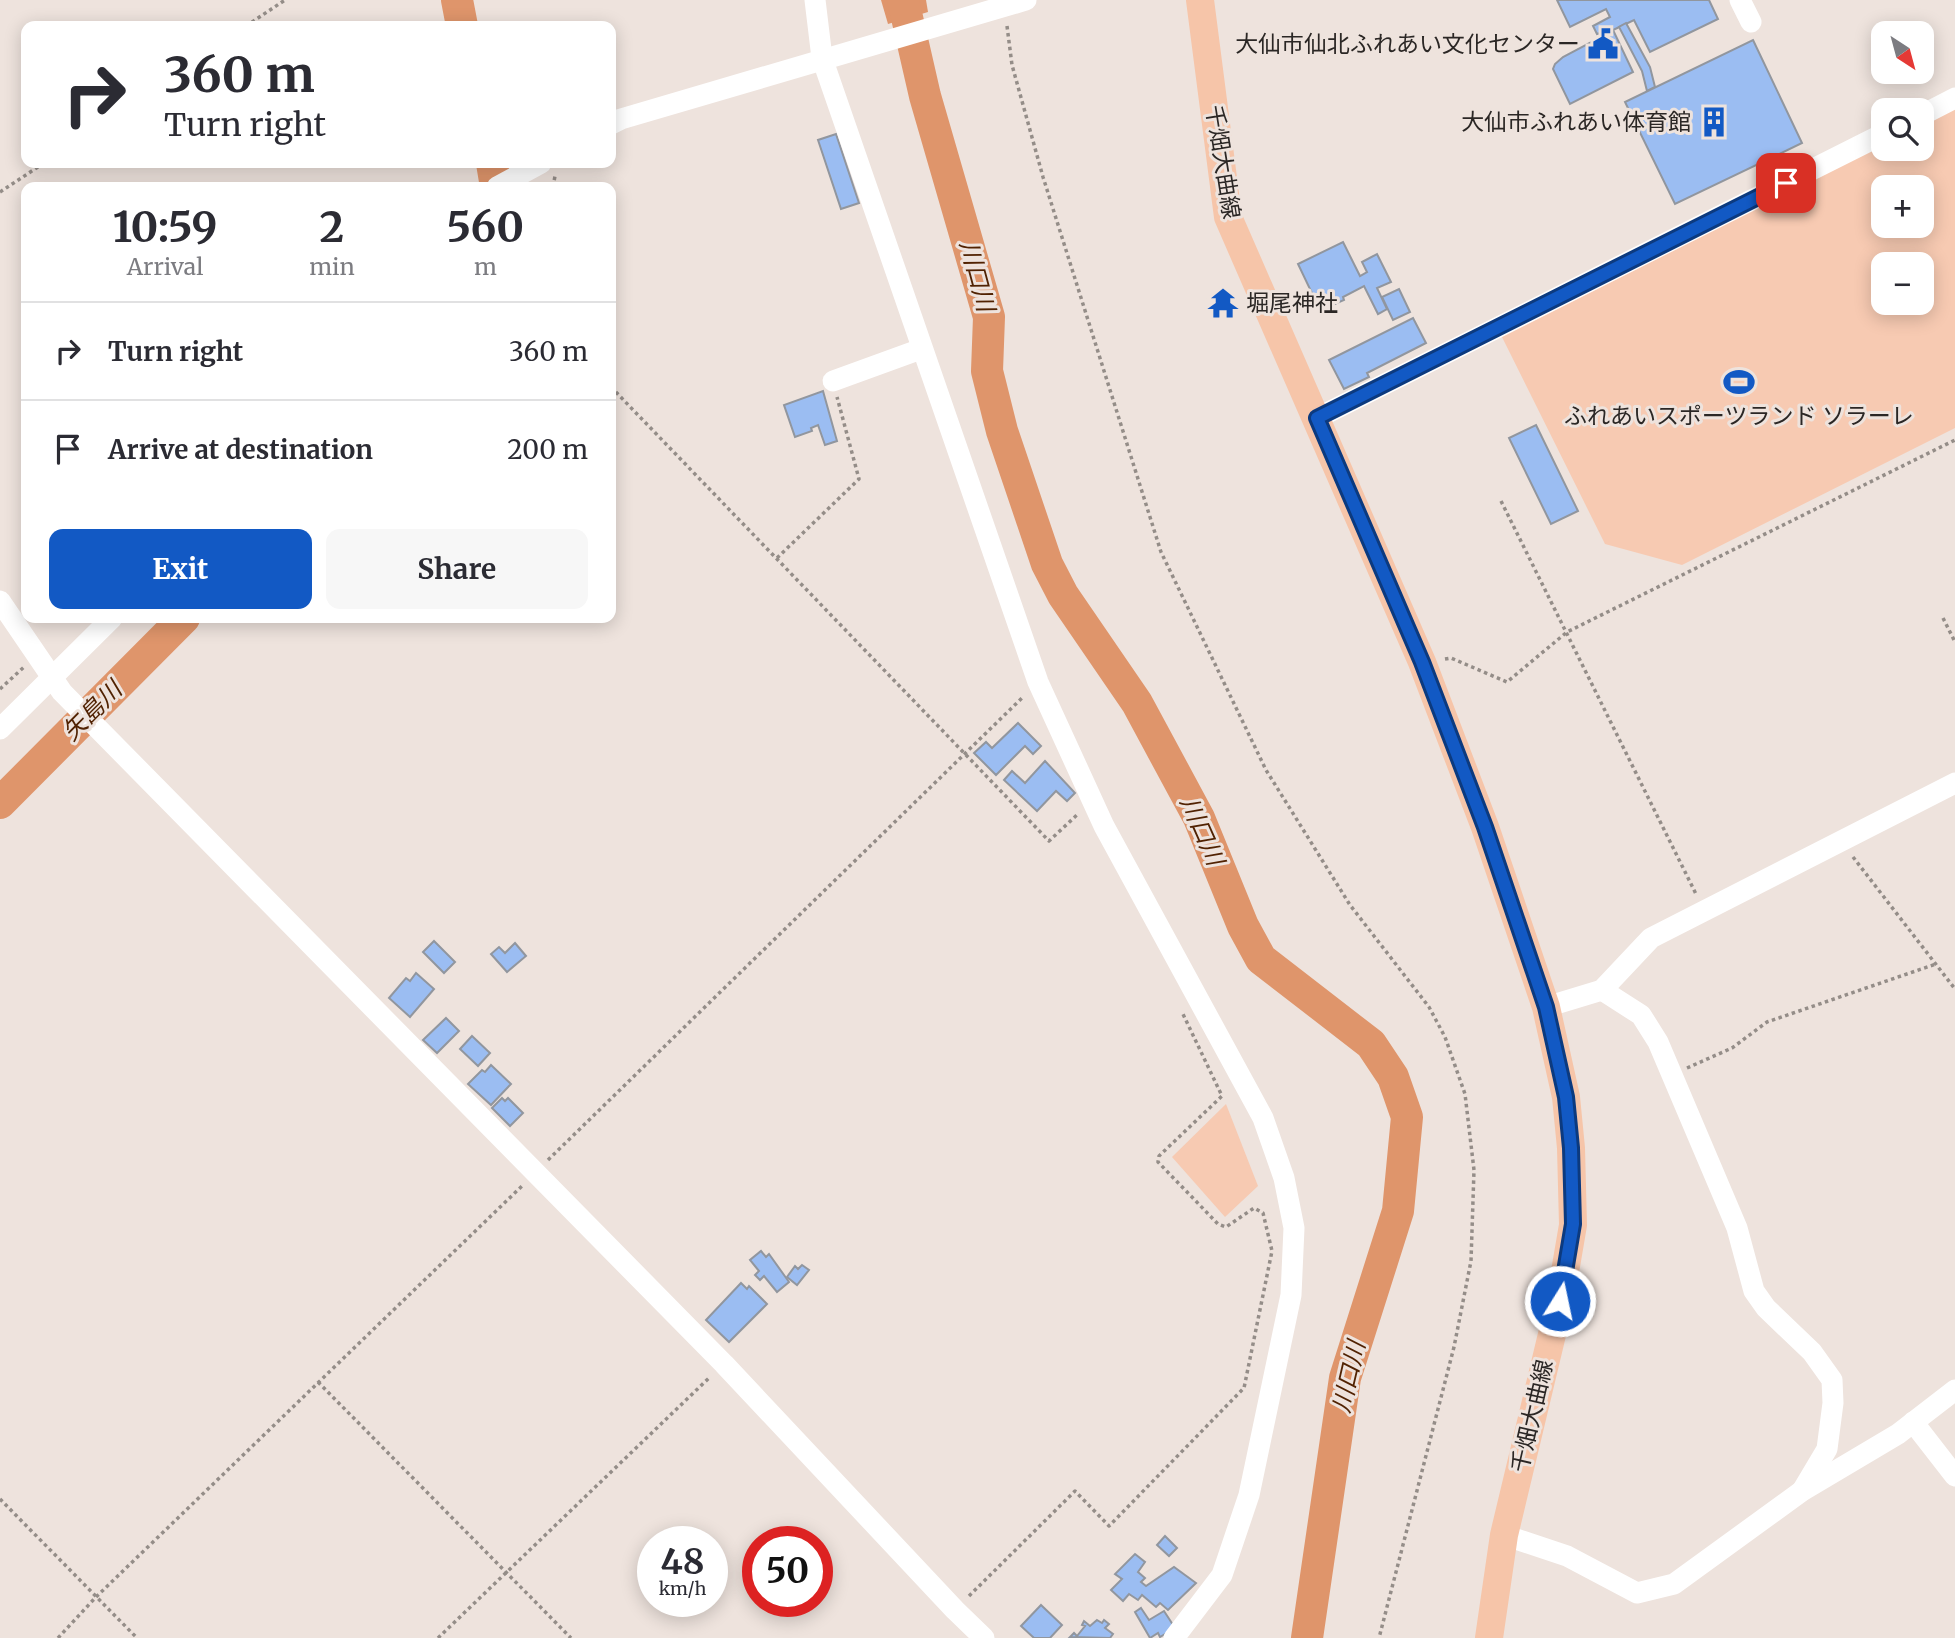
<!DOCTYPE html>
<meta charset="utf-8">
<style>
:root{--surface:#fff;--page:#f7f7f7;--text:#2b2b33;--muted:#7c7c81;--line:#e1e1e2;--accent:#1259c4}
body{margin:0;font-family:Merriweather,"Noto Sans JP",serif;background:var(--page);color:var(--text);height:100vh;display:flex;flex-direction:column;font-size:26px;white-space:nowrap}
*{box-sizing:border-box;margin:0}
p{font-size:23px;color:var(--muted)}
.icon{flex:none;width:38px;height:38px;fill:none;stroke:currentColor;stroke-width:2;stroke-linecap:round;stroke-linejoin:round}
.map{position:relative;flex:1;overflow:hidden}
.panel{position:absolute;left:21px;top:182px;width:595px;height:441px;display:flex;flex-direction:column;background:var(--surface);border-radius:14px;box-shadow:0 4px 18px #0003}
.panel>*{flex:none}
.top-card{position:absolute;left:21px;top:21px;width:595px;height:147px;border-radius:14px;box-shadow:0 4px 18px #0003;background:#fff;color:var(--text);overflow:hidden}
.needle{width:46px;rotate:144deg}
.controls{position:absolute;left:1871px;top:21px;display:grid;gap:14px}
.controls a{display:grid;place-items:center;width:63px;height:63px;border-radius:14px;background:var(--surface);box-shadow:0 4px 18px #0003;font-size:35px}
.speed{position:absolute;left:637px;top:1526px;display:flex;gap:14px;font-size:35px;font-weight:700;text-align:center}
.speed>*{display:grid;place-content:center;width:91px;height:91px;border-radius:50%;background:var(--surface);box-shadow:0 4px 18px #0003;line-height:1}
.speed small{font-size:18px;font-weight:400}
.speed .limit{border:10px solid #d22;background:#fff;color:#111}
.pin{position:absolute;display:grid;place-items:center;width:60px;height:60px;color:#fff;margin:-30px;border-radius:14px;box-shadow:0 4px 10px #0006}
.me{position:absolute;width:77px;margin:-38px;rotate:10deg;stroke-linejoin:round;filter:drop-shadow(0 0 5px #0008)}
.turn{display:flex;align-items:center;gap:24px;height:147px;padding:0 28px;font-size:32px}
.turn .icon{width:91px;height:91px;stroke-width:2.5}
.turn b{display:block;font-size:49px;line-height:60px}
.eta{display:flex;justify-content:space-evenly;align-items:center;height:119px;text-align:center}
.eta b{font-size:42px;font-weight:700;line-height:49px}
.action{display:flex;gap:14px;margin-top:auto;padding:14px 28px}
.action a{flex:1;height:80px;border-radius:14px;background:var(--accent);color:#fff;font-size:28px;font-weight:700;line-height:80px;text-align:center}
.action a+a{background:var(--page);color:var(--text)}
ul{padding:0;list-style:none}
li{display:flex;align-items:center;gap:21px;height:98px;padding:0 28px;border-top:2px solid var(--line)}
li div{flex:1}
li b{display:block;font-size:26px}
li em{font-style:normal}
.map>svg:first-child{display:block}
.green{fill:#f7cab2;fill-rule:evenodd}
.water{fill:#df956b}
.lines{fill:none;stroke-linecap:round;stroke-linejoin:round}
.river{stroke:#df956b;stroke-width:32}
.building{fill:#9bbdf2;stroke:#91969e;stroke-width:2}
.path{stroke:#948d88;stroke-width:3.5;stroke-dasharray:3.5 3.5;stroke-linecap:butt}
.minor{stroke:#fff;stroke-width:21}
.major{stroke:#f6c5a9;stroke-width:28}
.route-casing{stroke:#0c3a7f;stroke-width:18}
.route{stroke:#1259c4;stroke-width:12}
.labels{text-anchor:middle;stroke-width:6;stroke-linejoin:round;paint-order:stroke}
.poi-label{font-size:23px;fill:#2b2725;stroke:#eee3dd;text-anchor:end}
.street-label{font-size:23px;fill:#2b2725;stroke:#eee3dd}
.water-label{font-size:24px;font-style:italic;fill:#512202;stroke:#eee3dd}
</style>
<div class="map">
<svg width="1955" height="1638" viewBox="0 0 1955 1638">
<rect width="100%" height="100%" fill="#eee3dd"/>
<g class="green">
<path d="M1955,106V428L1682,565L1605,544L1501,335L1883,143V149H1922V123ZM1883,187H1922V226H1883ZM1883,264H1922V303H1883Z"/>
<path d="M1226,1104L1258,1186L1225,1217L1172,1157Z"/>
</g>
<path class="water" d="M881,0H926L928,12L888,24Z"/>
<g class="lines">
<g class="river">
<path d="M457,0L462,26"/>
<path d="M903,0L925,96L989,317L987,371L1002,431L1047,564L1063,595L1137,703L1199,818L1243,926L1261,959L1371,1044L1393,1077L1407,1117L1398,1211L1345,1378L1307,1638"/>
<path d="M492,163L496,187"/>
<path d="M0,803L184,618"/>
</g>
</g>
<g class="building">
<path d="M1557,0H1709L1718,19L1650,52L1634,20L1613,30L1633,72L1570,104L1553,69L1555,64L1563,57L1603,36L1601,33L1597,34L1593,26L1610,17L1606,9L1570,27Z"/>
<path d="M1626,23L1650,67L1655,87L1647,91L1642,71L1619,27Z"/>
<path d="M1753,40L1802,143L1675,204L1625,102Z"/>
<path d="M836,134L859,203L841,209L818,140Z"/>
<path d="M1343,242L1360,276L1367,272L1362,262L1377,254L1391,282L1377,288L1387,309L1378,314L1364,286L1343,297L1344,300L1335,304L1334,301L1319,308L1298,264Z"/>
<path d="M1399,289L1410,312L1393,320L1382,297Z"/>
<path d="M1413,318L1426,343L1367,373L1369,377L1344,389L1329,360Z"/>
<path d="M823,391L837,441L825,445L818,425L811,428L812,431L795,437L784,405Z"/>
<path d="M1536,425L1578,511L1551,524L1509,438Z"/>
<path d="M1018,723L1041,746L1033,754L1025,746L996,775L974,753L986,742L992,748Z"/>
<path d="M1045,761L1075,793L1067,801L1056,791L1037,811L1004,780L1012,771L1025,783Z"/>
<path d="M434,941L455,962L444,973L423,952Z"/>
<path d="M515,943L526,956L507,972L491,954L499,947L505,953Z"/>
<path d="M416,973L434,989L410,1017L389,998L406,978L410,981Z"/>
<path d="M446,1018L459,1031L437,1053L423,1040Z"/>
<path d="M472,1036L490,1053L478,1066L460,1049Z"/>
<path d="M491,1065L511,1084L491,1105L468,1084L482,1070L485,1072Z"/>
<path d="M502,1098L505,1101L508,1098L523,1113L510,1126L492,1108Z"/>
<path d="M761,1251L766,1257L769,1254L789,1282L777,1292L764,1276L760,1280L755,1275L759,1271L750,1260Z"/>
<path d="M802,1265L809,1270L797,1285L787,1277L795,1266L798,1269Z"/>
<path d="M741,1283L747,1289L749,1286L767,1304L729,1342L706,1320Z"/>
<path d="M1165,1536L1177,1548L1169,1556L1157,1545Z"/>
<path d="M1135,1554L1145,1562L1138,1572L1145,1578L1141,1582L1146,1586L1174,1567L1196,1583L1168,1610L1160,1603L1156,1607L1142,1595L1138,1600L1129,1594L1123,1601L1111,1590L1122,1579L1115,1574Z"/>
<path d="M1041,1605L1062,1625L1050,1638H1034L1021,1626Z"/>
<path d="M1141,1608L1149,1620L1164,1611L1175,1628L1160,1637L1158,1633L1150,1638L1135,1612Z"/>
<path d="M1097,1620L1102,1623L1104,1620L1109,1624L1105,1628L1113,1634L1110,1638L1070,1637L1074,1633L1077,1636L1085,1626L1082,1625L1084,1621L1090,1626Z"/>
</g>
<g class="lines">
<g class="path">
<path d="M246,26L285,0"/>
<path d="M1007,26L1012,65L1043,177L1161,552L1266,770L1350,905L1429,1007L1445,1037L1465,1094L1474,1170L1471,1261L1454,1347L1379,1638"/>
<path d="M553,187L555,176"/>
<path d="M0,192L44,163"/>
<path d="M611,387L1049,841L1078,814"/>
<path d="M1501,501L1697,896"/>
<path d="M777,558L859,479L837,397"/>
<path d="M1943,618L1955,642"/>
<path d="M1445,659L1451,658L1507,682L1567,632L1955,440"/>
<path d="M0,689L24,667"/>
<path d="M1853,857L1955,989"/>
<path d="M1687,1068L1732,1048L1767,1022L1936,964"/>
<path d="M548,1160L1024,696"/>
<path d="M318,1382L571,1638"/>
<path d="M0,1499L137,1638"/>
<path d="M969,1596L1075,1491L1109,1526L1244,1388L1272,1251L1263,1213L1254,1208L1226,1227L1218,1224L1158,1162L1159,1156L1222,1096L1182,1012"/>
<path d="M58,1638L96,1597L523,1185"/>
<path d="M438,1638L710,1377"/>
</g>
<g class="minor">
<path d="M815,0L822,58L1038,682L1104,826L1263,1118L1284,1178L1294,1228L1291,1295L1249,1495L1222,1575L1174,1638"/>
<path d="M1740,0L1751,22"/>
<path d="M1922,115L1955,98"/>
<path d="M611,124L621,119L1026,0"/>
<path d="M497,187L541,163"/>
<path d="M833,381L921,349"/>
<path d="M1317,418L1883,134"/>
<path d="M0,601L62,692L724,1364L955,1610L984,1638"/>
<path d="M0,729L112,618"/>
<path d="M1602,990L1641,1015L1658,1042L1737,1228L1754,1291L1766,1308L1812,1352L1832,1380L1833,1403L1827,1449L1802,1491"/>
<path d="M1546,1007L1602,990L1651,938L1955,783"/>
<path d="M1913,1422L1955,1476"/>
<path d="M1504,1535L1567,1556L1637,1593L1674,1584L1802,1491L1898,1434L1955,1390"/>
</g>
<path class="major" d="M1200,0L1228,217L1422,662L1485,827L1546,1007L1566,1097L1571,1148L1573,1225L1560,1301L1504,1535L1489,1638"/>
</g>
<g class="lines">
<g class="route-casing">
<path id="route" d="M1560,1301L1573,1224L1571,1148L1566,1097L1546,1007L1485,827L1422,662L1317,418L1786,183"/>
</g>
<use href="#route" class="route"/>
</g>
<defs>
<g id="civic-bare" transform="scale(2.415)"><path d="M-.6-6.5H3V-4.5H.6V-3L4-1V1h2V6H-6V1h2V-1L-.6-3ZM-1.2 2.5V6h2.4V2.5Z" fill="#1259c4" stroke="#eee3dd" stroke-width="2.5" paint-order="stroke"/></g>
<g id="building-bare" transform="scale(2.415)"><path d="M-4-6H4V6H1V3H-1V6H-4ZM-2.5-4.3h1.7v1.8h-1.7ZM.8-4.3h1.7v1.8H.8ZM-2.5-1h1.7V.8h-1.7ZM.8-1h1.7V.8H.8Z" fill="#1259c4" stroke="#eee3dd" stroke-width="2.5" paint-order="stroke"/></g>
<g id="temple-bare" transform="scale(2.415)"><path d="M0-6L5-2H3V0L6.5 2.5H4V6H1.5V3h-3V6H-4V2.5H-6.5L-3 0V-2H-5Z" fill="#1259c4" stroke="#eee3dd" stroke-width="2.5" paint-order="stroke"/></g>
<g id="stadium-bare" transform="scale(2.415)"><path d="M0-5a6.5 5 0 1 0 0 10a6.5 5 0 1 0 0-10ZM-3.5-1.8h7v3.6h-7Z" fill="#1259c4" stroke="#eee3dd" stroke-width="2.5" paint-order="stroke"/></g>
</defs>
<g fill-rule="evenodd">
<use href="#civic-bare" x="1603" y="44"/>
<use href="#building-bare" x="1714" y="122"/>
<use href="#temple-bare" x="1223" y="303"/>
<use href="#stadium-bare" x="1739" y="382"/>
</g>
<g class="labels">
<g class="poi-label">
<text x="1580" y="52">大仙市仙北ふれあい文化センター</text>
<text x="1691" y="130">大仙市ふれあい体育館</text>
<text x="1246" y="311" text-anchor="start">堀尾神社</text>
<text x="1739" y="424" text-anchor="middle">ふれあいスポーツランド ソラーレ</text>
</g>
<g class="street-label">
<text transform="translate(1223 162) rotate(81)" y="8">千畑大曲線</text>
<text transform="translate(1532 1416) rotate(-77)" y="8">千畑大曲線</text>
</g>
<g class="water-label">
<text transform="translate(977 276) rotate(75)" y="8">川口川</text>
<text transform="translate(92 711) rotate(-45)" y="8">矢島川</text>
<text transform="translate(1202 831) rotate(66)" y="8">川口川</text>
<text transform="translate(1349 1377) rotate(-77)" y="8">川口川</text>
</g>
</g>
</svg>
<div class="controls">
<a><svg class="needle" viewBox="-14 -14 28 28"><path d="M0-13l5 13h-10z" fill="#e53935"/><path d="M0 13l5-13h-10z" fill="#7c7c81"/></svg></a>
<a><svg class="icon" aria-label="search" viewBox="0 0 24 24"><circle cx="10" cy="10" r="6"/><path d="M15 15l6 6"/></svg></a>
<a>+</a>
<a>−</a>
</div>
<div class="speed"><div>48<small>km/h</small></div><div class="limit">50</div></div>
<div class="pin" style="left:1786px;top:183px;background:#d93025"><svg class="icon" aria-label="arrive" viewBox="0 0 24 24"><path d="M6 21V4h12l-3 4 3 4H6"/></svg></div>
<svg class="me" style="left:1560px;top:1301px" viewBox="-20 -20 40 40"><circle r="17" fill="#1259c4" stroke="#fff" stroke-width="3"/><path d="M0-11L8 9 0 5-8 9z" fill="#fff"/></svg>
<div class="top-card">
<div class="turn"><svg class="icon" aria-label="right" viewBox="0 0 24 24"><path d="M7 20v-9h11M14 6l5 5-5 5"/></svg><div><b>360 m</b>Turn right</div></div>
</div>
<section class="panel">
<div class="eta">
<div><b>10:59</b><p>Arrival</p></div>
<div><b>2</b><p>min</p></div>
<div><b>560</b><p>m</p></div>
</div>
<ul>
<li><svg class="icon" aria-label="right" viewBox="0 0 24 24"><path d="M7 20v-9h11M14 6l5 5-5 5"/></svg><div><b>Turn right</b></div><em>360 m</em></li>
<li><svg class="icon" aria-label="arrive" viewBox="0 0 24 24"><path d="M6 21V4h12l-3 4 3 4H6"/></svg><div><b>Arrive at destination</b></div><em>200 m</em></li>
</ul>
<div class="action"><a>Exit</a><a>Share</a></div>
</section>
</div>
